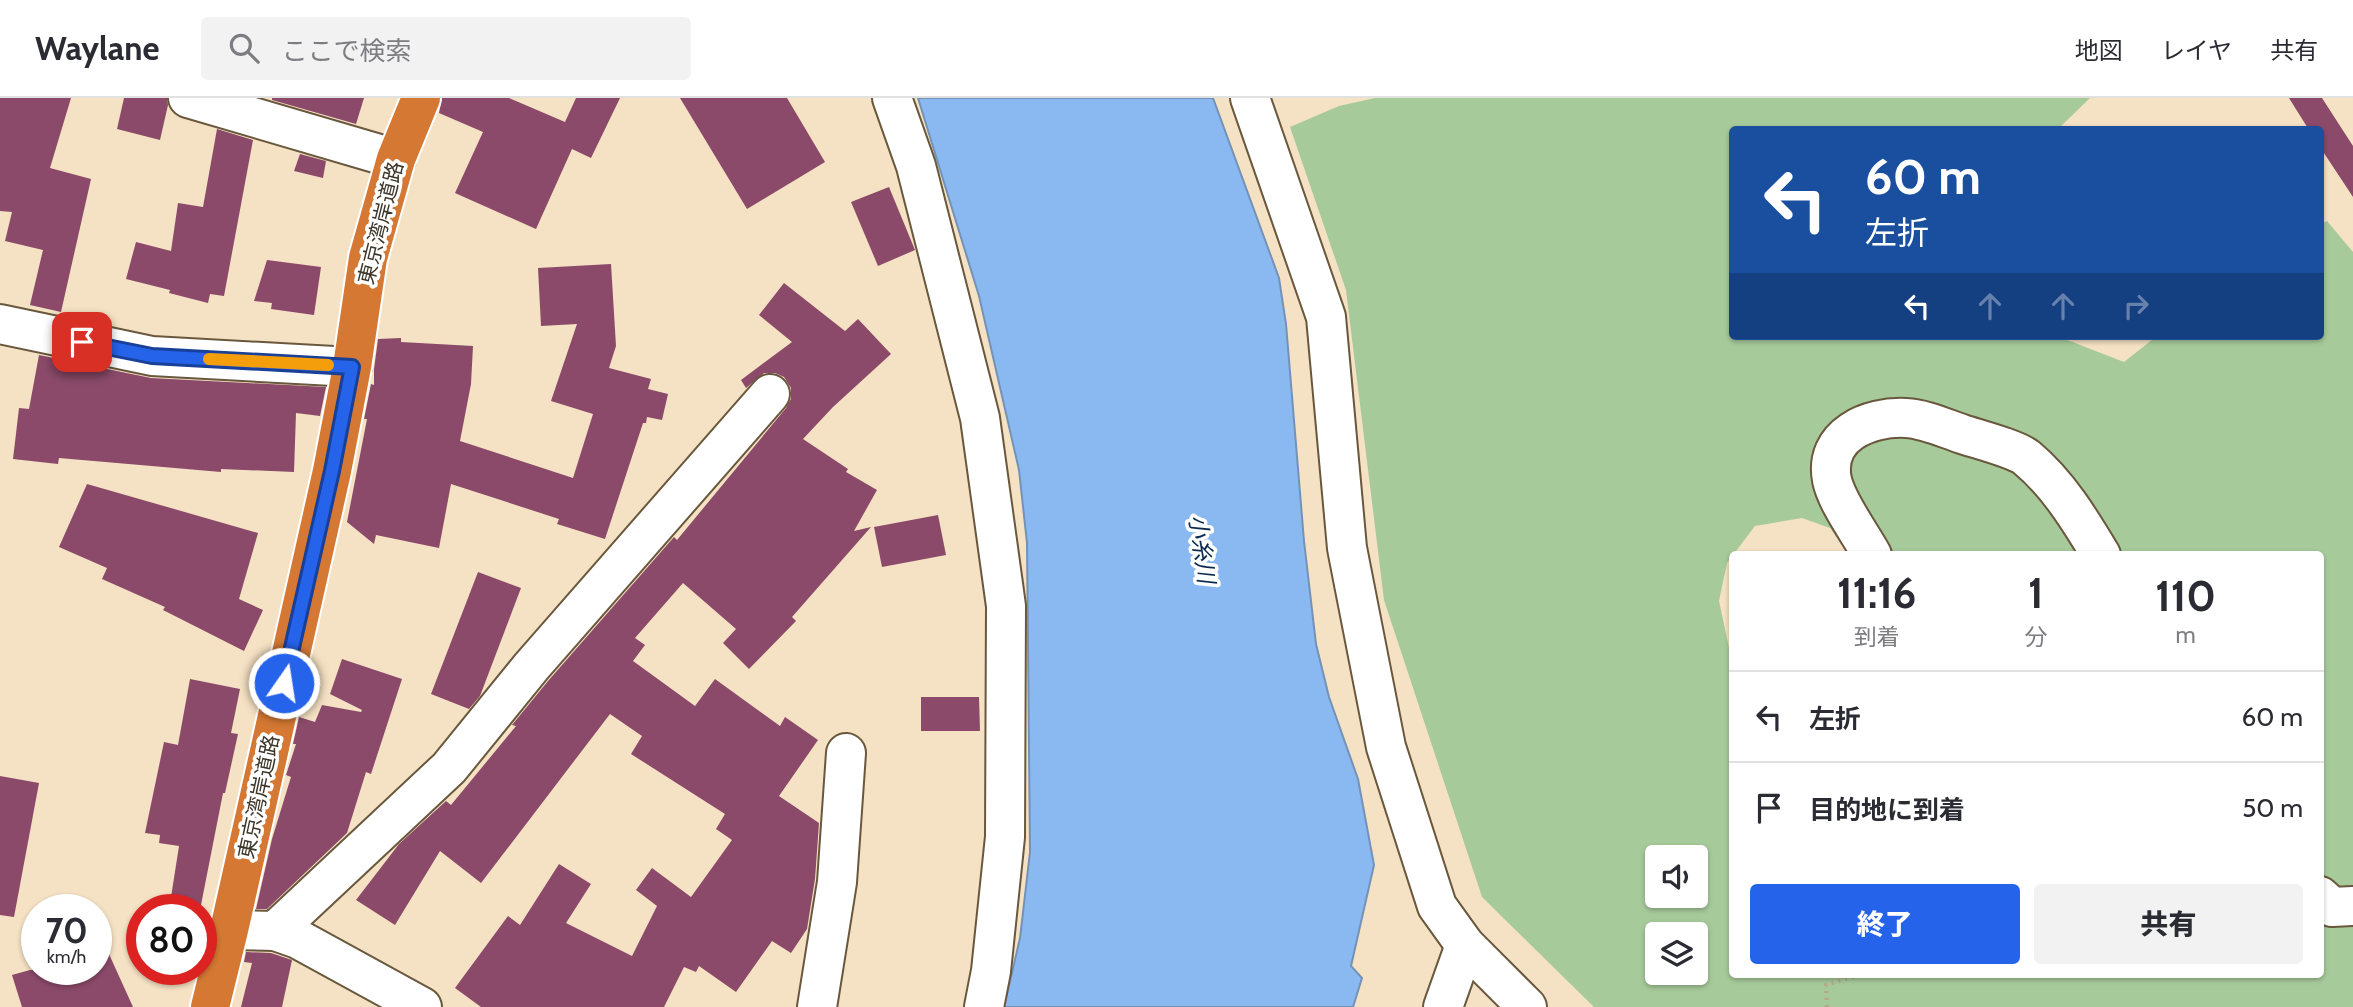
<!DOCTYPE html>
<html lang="ja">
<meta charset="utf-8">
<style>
:root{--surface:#fff;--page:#f2f2f3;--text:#2b2b33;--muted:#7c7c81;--line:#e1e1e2;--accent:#2563eb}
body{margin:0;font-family:Cabin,"Noto Sans JP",sans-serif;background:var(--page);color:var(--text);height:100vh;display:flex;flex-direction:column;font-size:26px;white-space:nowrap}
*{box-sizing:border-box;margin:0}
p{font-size:23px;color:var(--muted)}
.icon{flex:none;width:38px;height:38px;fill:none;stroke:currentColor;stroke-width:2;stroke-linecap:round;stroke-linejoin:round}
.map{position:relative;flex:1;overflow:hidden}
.panel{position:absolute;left:1729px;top:453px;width:595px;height:427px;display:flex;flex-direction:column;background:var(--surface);border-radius:7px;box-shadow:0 2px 5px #0004}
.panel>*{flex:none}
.top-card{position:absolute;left:1729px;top:28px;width:595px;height:214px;border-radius:7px;box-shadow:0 2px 5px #0004;background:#1a4fa0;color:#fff;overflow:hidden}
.fabs{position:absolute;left:1645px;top:747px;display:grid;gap:14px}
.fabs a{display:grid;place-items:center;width:63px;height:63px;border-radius:7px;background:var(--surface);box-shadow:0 2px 5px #0004;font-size:35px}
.speed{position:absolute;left:21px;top:796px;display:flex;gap:14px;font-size:35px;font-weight:700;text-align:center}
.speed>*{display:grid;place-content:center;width:91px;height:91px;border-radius:50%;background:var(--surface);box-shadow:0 2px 5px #0004;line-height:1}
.speed small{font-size:18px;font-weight:400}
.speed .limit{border:10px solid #d22;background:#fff;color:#111}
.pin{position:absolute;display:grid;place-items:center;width:60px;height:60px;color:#fff;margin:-30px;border-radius:14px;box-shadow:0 4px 10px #0006}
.me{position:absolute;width:77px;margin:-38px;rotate:13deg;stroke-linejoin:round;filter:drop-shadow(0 0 5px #0008)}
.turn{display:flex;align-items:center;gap:24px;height:147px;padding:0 21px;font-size:32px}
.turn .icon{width:91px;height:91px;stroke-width:2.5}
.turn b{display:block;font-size:49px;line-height:60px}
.lanes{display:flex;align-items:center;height:66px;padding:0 21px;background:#0003;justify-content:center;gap:35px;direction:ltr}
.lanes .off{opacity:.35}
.eta{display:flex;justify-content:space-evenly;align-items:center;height:119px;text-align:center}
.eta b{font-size:42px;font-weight:800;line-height:49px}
.action{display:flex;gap:14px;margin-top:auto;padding:14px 21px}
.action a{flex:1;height:80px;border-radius:7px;background:var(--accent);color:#fff;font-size:28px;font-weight:800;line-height:80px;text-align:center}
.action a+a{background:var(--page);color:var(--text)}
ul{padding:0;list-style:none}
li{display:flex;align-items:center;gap:21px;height:91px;padding:0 21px;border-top:2px solid var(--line)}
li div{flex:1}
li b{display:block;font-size:26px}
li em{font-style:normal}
header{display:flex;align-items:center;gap:42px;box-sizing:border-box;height:98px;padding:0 35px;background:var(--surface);border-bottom:2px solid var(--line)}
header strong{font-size:33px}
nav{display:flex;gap:38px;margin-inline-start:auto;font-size:24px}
.search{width:490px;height:63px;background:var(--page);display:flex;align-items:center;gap:18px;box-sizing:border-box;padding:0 24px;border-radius:7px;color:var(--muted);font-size:26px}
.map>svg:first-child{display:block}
.green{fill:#a7ca9b;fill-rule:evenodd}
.water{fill:#8ab9f2;stroke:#7392b6;stroke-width:2}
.building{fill:#8b4a6a}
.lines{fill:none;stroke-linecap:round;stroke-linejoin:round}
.minor-casing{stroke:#69583d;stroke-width:42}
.highway-casing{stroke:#fff;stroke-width:42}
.path{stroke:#b7a88f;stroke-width:4.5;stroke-dasharray:2 5;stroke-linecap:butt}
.minor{stroke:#fff;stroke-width:38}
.highway{stroke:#d47833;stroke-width:38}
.route-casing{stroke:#184099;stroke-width:18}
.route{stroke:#2563eb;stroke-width:12}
.slow{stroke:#f59e0b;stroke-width:12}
.labels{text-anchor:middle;stroke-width:7;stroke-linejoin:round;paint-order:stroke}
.street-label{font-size:21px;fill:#3d3629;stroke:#fff}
.water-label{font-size:23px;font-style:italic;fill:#092a4e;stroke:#fff}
</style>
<header>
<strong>Waylane</strong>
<div class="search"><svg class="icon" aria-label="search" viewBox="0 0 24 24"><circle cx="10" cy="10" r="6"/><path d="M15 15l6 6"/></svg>ここで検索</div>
<nav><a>地図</a><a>レイヤ</a><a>共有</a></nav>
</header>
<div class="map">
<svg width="2353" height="909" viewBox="0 0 2353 909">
<rect width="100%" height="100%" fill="#f5e1c3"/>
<path class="green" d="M1375,0H2090L2058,31L1732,32V238H2057L2124,264L2157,238H2320L2321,126L2327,123L2353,154V909H1594L1482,799L1384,502L1346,192L1290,29L1339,8ZM1802,420L1830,430L1849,457H2320V877H1732V564L1719,503L1727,465L1755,428ZM1657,760H1696V798H1657ZM1657,836H1696V875H1657Z"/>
<path class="water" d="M918,0H1213L1279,180L1286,226L1304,443L1316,546L1329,599L1358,681L1374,767L1351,868L1362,880L1353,909H1004L1020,840L1030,754L1027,445L1019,372L979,198Z"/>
<g class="building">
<path d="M0,0H71L50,70L91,81L61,214L30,207L43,152L5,143L12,114L0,113Z"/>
<path d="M124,0H167L168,7L160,42L117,31Z"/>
<path d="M272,0H364L356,26L272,2Z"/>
<path d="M442,0H509L565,24L576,0H620L591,60L572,51L536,131L455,95L483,34L439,15Z"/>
<path d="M680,0H787L825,64L747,111Z"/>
<path d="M2289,0H2322L2353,48V99L2320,49V32H2309Z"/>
<path d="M217,31L253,42L224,198L210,196L208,205L169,195L170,192L126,181L136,144L171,153L178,105L203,109Z"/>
<path d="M300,56L326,63L323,80L294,73Z"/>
<path d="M889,89L915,152L878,168L851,104Z"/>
<path d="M267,162L321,169L314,217L271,211L272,205L254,203Z"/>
<path d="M611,166L616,248L609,270L651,281L648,291L668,296L662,322L647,319L646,325H643L605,441L557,426L559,421L451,386L439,450L376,437L374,446L347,424L367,321H364L371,286L374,287V271L378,241L401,240V244L473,248L471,286L460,343L573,380L593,316L551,303L577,226L541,228L538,170Z"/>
<path d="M784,185L845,233L858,221L891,256L833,309L803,341L848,371L846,374L877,392L854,433L871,429L792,519L796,523L749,571L723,545L736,531L683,485L635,540L645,547L633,563L695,608L715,581L780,628L785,619L818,642L779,698L819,725L815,781L807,831L791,855L772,843L736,894L699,868L696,874L684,869L664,909H481L455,890L508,818L520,827L559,766L591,786L566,825L632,858L657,808L636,792L652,770L691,799L732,742L716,731L725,716L631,656L642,638L610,616L481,785L440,753L395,827L356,802L399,746L446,703L451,707L516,628L512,627L548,583L674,439L677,442L786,310L791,301V290L784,279L775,275H764L746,290L741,282L792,244L759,217Z"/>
<path d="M39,257L151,280L326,289L320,318L296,315L294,374L221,371V374L59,360L58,366L13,361L19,310L29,311Z"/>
<path d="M87,386L258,435L239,501L263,512L244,553L163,512L165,509L102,481L107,470L59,449Z"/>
<path d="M938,417L946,457L882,469L874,429Z"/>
<path d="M478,474L521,490L480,598L469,611L431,596Z"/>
<path d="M342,561L402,581L371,676L366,674L347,735L267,811H256L272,741L291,679L286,677L296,646H293L299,619L315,624L322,607L361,614L362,612L330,596Z"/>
<path d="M190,581L240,591L231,635L238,636L225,695H223L200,812H169L179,748L159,745L160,737L145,735L164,644L178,647Z"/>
<path d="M921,599H979L980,633H921Z"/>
<path d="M0,678L39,685L14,819L0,817Z"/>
<path d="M99,834L133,909H22L12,877L30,872H96Z"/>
<path d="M246,854L271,855L292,862L282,909H241L252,865L244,864Z"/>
</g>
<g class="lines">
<g class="minor-casing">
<g id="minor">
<path d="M188,0L396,61"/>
<path d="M892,0L916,68L980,320L1006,508L1005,739L991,873L984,909"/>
<path d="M1250,0L1326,219L1347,450L1386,649L1437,808L1465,847L1527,909"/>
<path d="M0,226L152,258L352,269"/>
<path d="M1872,457C1860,435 1837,405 1832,382C1823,337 1869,318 1906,320C1925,321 1944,330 1962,336C1977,341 2016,351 2027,360C2058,386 2080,422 2101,457"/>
<path d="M2320,798L2332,809L2353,808"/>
<path d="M229,832L275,833L449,670L531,569L770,296"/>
<path d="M275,833L298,841L422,909"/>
<path d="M817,909L837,784L846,655"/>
<path d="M1443,909L1465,847"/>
</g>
</g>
<g class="highway-casing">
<path id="highway" d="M210,909L229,832L332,373L352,269L368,160L396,61L421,0"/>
</g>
<path class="path" d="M1827,909L1826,887L1859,877"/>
<use href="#minor" class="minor"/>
<use href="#highway" class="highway"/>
</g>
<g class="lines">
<g class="route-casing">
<path id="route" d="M82,244L152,258L352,269L332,373L284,585"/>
</g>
<use href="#route" class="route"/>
<path class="slow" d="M209,261L328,267"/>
</g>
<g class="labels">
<g class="street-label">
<text transform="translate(381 125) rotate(-76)" y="7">東京湾岸道路</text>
<text transform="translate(259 699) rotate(-78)" y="7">東京湾岸道路</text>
</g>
<g class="water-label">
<text transform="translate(1202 451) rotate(82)" y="8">小糸川</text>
</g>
</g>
</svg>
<div class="fabs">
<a><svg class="icon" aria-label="sound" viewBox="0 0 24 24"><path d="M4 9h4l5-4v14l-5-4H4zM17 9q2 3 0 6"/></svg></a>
<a><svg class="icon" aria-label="layers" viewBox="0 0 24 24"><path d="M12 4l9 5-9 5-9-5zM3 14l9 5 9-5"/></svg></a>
</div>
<div class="speed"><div>70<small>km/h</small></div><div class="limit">80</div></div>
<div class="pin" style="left:82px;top:244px;background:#d93025"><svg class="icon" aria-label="arrive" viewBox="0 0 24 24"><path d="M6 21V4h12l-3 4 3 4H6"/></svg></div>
<svg class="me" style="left:284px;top:585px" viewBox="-20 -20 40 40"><circle r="17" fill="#2563eb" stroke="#fff" stroke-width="3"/><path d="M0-11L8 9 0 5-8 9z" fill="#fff"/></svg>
<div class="top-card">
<div class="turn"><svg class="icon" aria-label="left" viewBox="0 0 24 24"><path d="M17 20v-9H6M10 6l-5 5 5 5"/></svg><div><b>60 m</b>左折</div></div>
<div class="lanes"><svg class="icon" aria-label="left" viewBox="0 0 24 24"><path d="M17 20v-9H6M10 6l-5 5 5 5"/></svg><svg class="icon off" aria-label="ahead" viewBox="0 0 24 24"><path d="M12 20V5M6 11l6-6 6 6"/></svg><svg class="icon off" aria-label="ahead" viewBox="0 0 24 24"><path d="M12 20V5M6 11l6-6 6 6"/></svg><svg class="icon off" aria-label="right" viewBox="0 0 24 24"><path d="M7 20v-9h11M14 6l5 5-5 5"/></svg></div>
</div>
<section class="panel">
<div class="eta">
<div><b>11:16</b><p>到着</p></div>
<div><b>1</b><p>分</p></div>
<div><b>110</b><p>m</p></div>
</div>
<ul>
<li><svg class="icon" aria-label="left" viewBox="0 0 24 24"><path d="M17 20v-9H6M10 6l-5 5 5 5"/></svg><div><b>左折</b></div><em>60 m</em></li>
<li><svg class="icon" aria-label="arrive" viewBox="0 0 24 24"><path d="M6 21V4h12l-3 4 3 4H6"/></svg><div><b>目的地に到着</b></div><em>50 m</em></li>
</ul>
<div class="action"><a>終了</a><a>共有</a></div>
</section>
</div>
